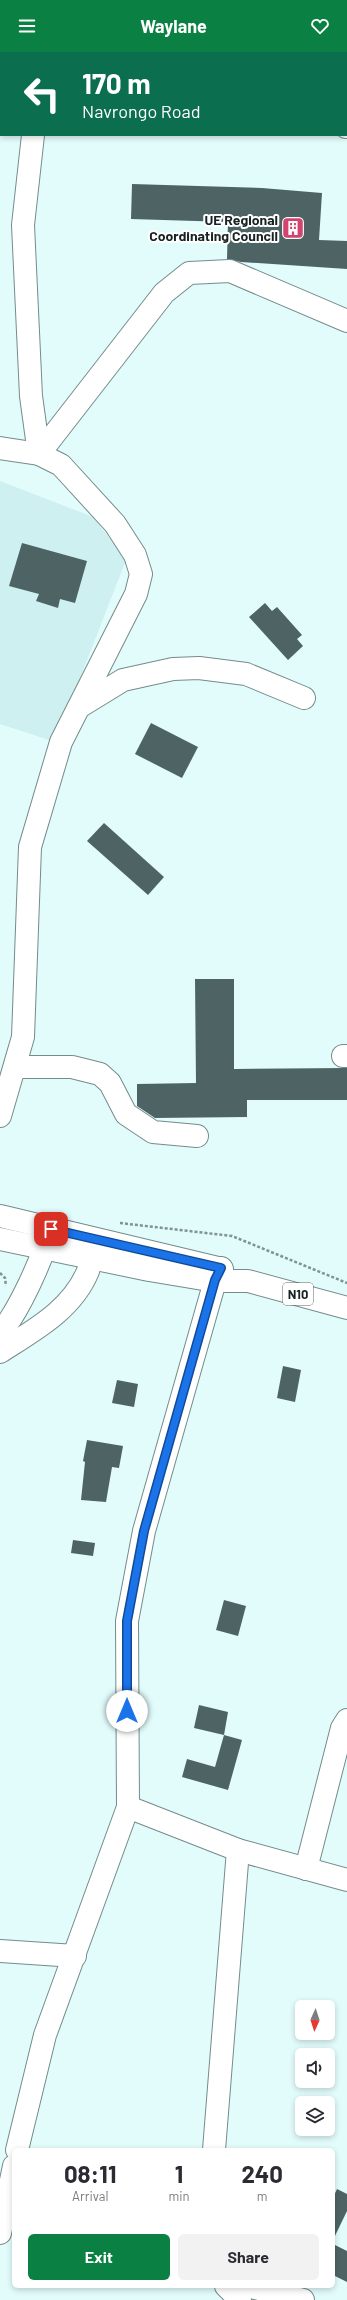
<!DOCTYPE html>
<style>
:root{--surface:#fff;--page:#f2f2f3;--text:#2b2b33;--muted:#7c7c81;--accent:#0b8043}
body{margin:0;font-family:Barlow,sans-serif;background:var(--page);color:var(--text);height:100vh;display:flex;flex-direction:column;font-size:15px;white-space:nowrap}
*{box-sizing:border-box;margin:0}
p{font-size:13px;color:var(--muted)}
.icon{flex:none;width:22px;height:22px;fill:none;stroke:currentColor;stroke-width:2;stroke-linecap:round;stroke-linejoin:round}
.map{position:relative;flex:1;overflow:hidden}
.drawer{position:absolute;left:12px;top:2096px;width:323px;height:140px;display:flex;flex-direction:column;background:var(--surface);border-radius:6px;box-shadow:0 2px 6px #0003}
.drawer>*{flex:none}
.guide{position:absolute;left:0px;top:0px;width:347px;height:84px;box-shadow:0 2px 6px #0003;background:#0b6e4f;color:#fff;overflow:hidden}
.needle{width:26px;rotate:183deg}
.controls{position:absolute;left:295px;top:1948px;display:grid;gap:8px}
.controls a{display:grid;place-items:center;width:40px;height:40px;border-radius:6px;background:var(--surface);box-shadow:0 2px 6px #0003;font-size:20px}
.pin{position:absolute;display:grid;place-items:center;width:34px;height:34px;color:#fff;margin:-17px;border-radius:8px;box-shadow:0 2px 6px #0006}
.me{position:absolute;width:44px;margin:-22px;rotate:0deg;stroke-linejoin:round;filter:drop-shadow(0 0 3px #0008)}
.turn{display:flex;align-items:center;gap:14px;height:84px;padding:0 16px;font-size:18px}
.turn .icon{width:52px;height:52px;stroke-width:2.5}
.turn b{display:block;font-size:28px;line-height:34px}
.eta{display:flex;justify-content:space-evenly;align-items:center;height:68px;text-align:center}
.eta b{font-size:24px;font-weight:700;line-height:28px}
.button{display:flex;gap:8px;margin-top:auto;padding:8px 16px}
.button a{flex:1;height:46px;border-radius:6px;background:var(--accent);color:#fff;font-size:16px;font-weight:700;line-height:46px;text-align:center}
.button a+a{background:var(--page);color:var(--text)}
header{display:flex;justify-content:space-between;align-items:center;height:52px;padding:0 16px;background:var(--accent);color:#fff;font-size:18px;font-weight:700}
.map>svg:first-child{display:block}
.built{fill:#cef0f0}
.building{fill:#4e6464}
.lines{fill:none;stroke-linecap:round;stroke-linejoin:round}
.minor-casing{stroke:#758b8c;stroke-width:24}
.highway-casing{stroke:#758b8c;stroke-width:24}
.path{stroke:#819292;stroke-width:2.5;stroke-dasharray:3 2;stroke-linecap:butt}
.minor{stroke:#fff;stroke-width:22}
.highway{stroke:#fff;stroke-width:22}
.route-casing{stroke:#114b97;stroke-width:10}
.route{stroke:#1a73e8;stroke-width:7}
.labels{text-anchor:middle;stroke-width:4;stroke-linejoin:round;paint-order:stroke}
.shield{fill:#fff;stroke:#5f6565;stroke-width:1}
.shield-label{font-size:13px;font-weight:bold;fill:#1a2323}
.poi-label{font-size:14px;font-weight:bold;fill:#1a2323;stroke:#fff;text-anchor:end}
</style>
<header><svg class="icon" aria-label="menu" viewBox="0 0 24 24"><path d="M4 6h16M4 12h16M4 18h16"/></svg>Waylane<svg class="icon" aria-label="heart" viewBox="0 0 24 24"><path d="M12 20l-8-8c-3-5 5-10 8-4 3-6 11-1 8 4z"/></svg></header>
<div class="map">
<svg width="347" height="2248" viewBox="0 0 347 2248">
<rect width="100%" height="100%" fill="#e2fbfb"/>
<path class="built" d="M0,429L93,465L126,508L55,690L0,672Z"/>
<g class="building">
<path d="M132,132L262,136L322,141L319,188L347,189V217L241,210L227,207L228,170L131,167Z"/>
<path d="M22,491L87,509L75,551L60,547L58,556L36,549L39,542L9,534Z"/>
<path d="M265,551L272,559L277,555L302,583L297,587L303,594L288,608L249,565Z"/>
<path d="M151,671L198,695L182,726L135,702Z"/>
<path d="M104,771L164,825L148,843L87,789Z"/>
<path d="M195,927H234V1017L347,1016V1048H247V1065L155,1066L137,1054V1032L196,1031Z"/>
<path d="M283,1314L301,1318L295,1350L277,1346Z"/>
<path d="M117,1328L138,1332L134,1355L112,1351Z"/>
<path d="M87,1388L123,1394L119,1416L112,1415L106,1450L81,1448L85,1410L83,1409Z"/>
<path d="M73,1488L95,1491L93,1504L71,1501Z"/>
<path d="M224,1548L246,1554L238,1584L216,1578Z"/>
<path d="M199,1653L228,1660L224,1683L194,1676Z"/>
<path d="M224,1683L242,1688L228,1738L182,1725L187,1707L215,1715Z"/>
<path d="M337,2137L347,2142V2159L333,2188V2146Z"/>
<path d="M333,2192L347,2199V2230L333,2223Z"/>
</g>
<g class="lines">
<g class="minor-casing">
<g id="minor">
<path d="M36,1V0"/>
<path d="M0,58H1"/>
<path d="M346,75H347"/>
<path d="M0,396L39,402L164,241L189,221L230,219L347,269"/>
<path d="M79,655L123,628L173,617L199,616L246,622L304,646"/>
<path d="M343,1004H347"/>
<path d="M16,1015H72L100,1022L110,1031L126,1062L153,1080L197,1084"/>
<path d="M0,1064L23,985L30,795L61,690L136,542L141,522L135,503L115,472L61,413L39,402L31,344L23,173L33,83"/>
<path d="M0,1281C19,1259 43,1206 50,1178"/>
<path d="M0,1300C34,1278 72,1258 88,1219C91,1209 93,1198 96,1189"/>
<path d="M128,1755L238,1798L347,1828"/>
<path d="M306,1817L342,1676L347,1668"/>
<path d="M0,1899L75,1904"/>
<path d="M17,2098L45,1983L128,1755L127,1569L144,1479L215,1229L221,1216"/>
<path d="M214,2098L238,1798"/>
<path d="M0,2181L14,2114"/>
<path d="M226,2234L240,2248"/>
<path d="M247,2234L303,2248"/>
</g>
</g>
<g class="highway-casing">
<g id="highway">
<path d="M0,1164L222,1217"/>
<path d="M0,1187L149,1218L215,1229H248L347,1256"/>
</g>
</g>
<g class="path">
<path d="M120,1171L232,1184L347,1231"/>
<path d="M0,1221L5,1226L6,1234"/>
</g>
<use href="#minor" class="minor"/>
<use href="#highway" class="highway"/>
</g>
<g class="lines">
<g class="route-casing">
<path id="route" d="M51,1177L221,1216L215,1228L144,1479L127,1569V1659"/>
</g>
<use href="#route" class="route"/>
</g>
<defs>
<g id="building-square" transform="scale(1.15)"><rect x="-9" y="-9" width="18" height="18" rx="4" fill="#d2446f" stroke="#fff"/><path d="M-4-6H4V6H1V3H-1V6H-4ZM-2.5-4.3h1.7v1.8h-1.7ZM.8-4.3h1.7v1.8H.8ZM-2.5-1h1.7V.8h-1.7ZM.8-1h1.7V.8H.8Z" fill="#fff"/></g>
</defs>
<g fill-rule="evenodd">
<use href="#building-square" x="293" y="176"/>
</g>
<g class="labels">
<rect class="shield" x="283" y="1231" width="30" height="22" rx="3"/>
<g class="shield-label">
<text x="298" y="1247">N10</text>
</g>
<g class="poi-label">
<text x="278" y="173">UE Regional<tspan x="278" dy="16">Coordinating Council</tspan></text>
</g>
</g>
</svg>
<div class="controls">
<a><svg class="needle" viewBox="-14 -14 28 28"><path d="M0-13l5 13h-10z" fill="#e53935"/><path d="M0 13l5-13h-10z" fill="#7c7c81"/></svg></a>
<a><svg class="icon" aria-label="sound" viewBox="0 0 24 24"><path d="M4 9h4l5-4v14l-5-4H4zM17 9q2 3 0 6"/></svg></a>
<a><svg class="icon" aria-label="layers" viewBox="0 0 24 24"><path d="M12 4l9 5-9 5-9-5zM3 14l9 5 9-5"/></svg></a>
</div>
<div class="pin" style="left:51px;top:1177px;background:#d93025"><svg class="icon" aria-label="arrive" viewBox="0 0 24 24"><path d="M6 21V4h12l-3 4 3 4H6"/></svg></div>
<svg class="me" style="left:127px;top:1659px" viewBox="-20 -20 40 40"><circle r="19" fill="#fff"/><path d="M0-13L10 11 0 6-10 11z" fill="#1a73e8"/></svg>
<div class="guide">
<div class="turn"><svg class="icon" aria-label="left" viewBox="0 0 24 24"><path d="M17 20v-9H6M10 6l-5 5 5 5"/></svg><div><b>170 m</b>Navrongo Road</div></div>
</div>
<section class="drawer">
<div class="eta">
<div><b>08:11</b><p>Arrival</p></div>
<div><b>1</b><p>min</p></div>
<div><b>240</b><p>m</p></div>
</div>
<div class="button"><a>Exit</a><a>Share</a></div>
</section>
</div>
